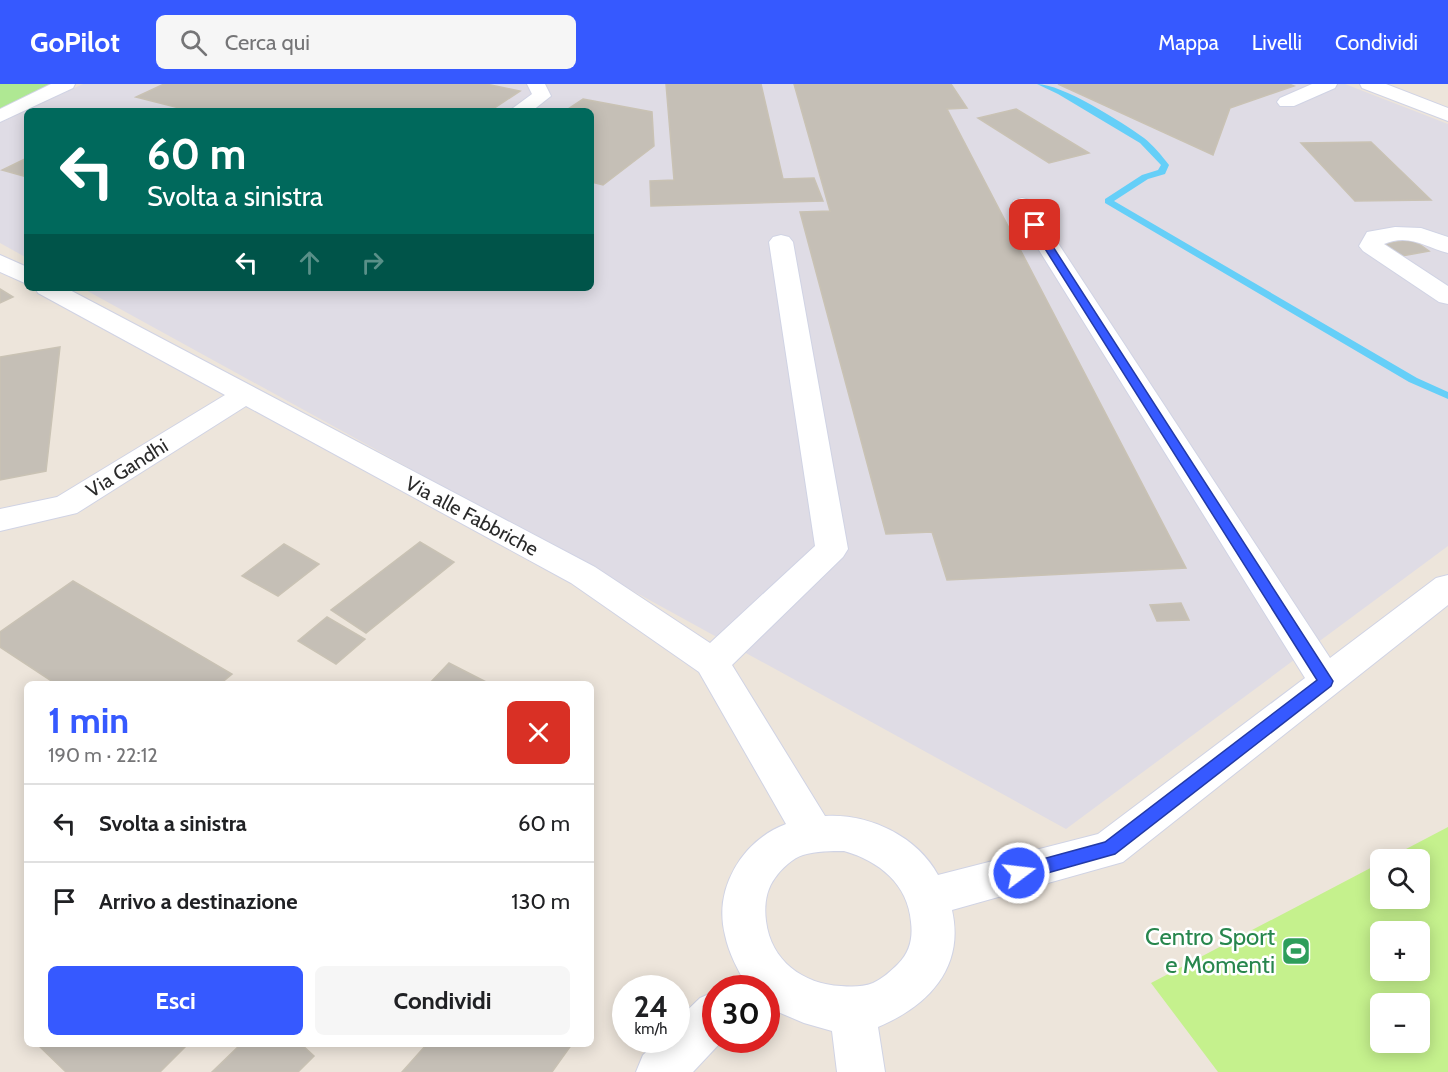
<!DOCTYPE html>
<html lang="it">
<meta charset="utf-8">
<style>
:root{--surface:#fff;--page:#f6f6f6;--text:#202124;--muted:#757577;--line:#e0e0e0;--accent:#3659ff}
body{margin:0;font-family:Cabin,sans-serif;background:var(--page);color:var(--text);height:100vh;display:flex;flex-direction:column;font-size:22px;white-space:nowrap}
*{box-sizing:border-box;margin:0}
p{font-size:20px;color:var(--muted)}
.icon{flex:none;width:33px;height:33px;fill:none;stroke:currentColor;stroke-width:2;stroke-linecap:round;stroke-linejoin:round}
.map{position:relative;flex:1;overflow:hidden}
.details{position:absolute;left:24px;top:597px;width:570px;height:366px;display:flex;flex-direction:column;background:var(--surface);border-radius:9px;box-shadow:0 3px 15px #0003}
.details>*{flex:none}
.hud{position:absolute;left:24px;top:24px;width:570px;height:183px;border-radius:9px;box-shadow:0 3px 15px #0003;background:#00695c;color:#fff;overflow:hidden}
.tools{position:absolute;left:1370px;top:765px;display:grid;gap:12px}
.tools a{display:grid;place-items:center;width:60px;height:60px;border-radius:9px;background:var(--surface);box-shadow:0 3px 15px #0003;font-size:30px}
.speed{position:absolute;left:612px;top:891px;display:flex;gap:12px;font-size:30px;font-weight:700;text-align:center}
.speed>*{display:grid;place-content:center;width:78px;height:78px;border-radius:50%;background:var(--surface);box-shadow:0 3px 15px #0003;line-height:1}
.speed small{font-size:15px;font-weight:400}
.speed .limit{border:9px solid #d22;background:#fff;color:#111}
.pin{position:absolute;display:grid;place-items:center;width:51px;height:51px;color:#fff;margin:-26px;border-radius:12px;box-shadow:0 3px 9px #0006}
.me{position:absolute;width:66px;margin:-33px;rotate:75deg;stroke-linejoin:round;filter:drop-shadow(0 0 4px #0008)}
.turn{display:flex;align-items:center;gap:21px;height:126px;padding:0 24px;font-size:27px}
.turn .icon{width:78px;height:78px;stroke-width:2.5}
.turn b{display:block;font-size:42px;line-height:51px}
.lanes{display:flex;align-items:center;height:57px;padding:0 24px;background:#0003;justify-content:center;gap:30px;direction:ltr}
.lanes .off{opacity:.35}
.round{display:grid;place-items:center;flex:none;width:63px;height:63px;border-radius:9px;background:var(--page)}
.overview{display:flex;align-items:center;justify-content:space-between;height:102px;padding:0 24px}
h1{font-size:36px;font-weight:800;line-height:45px;color:var(--accent)}
.cta{display:flex;gap:12px;margin-top:auto;padding:12px 24px}
.cta a{flex:1;height:69px;border-radius:9px;background:var(--accent);color:#fff;font-size:24px;font-weight:800;line-height:69px;text-align:center}
.cta a+a{background:var(--page);color:var(--text)}
ul{padding:0;list-style:none}
li{display:flex;align-items:center;gap:18px;height:78px;padding:0 24px;border-top:2px solid var(--line)}
li div{flex:1}
li b{display:block;font-size:22px}
li em{font-style:normal}
header{display:flex;align-items:center;gap:36px;box-sizing:border-box;height:84px;padding:0 30px;background:var(--accent);color:#fff}
header strong{font-size:28px}
nav{display:flex;gap:33px;margin-inline-start:auto;font-size:21px}
.search{width:420px;height:54px;background:var(--page);display:flex;align-items:center;gap:15px;box-sizing:border-box;padding:0 21px;border-radius:9px;color:var(--muted);font-size:22px}
.map>svg:first-child{display:block}
.industrial{fill:#dfdce5}
.green{fill:#afe893}
.pitch{fill:#c5f18d;fill-rule:evenodd}
.lines{fill:none;stroke-linecap:round;stroke-linejoin:round}
.stream{fill:#65cff8;fill-rule:evenodd}
.building{fill:#c5bfb6;stroke:#c9c2b4;stroke-width:1.5}
.minor-casing{stroke:#d0d3e4;stroke-width:2}
.minor{fill:#fff;fill-rule:evenodd}
.route{fill:#3659ff;stroke:#233aa6;stroke-width:1.5}
.labels{text-anchor:middle;stroke-width:5;stroke-linejoin:round;paint-order:stroke}
.street-label{font-size:20px;fill:#2a2a2a;stroke:#fff}
.near-leisure-label{font-size:24px;fill:#27864d;stroke:#fff;text-anchor:end}
</style>
<header>
<strong>GoPilot</strong>
<div class="search"><svg class="icon" aria-label="search" viewBox="0 0 24 24"><circle cx="10" cy="10" r="6"/><path d="M15 15l6 6"/></svg>Cerca qui</div>
<nav><a>Mappa</a><a>Livelli</a><a>Condividi</a></nav>
</header>
<div class="map">
<svg width="1448" height="988" viewBox="0 0 1448 988">
<rect width="100%" height="100%" fill="#ede5db"/>
<path class="industrial" d="M83,0H1345L1448,40V462L1066,745L82,204H591V27H27V174L0,159V39Z"/>
<path class="green" d="M0,0H56L0,27Z"/>
<path class="pitch" d="M1448,743V988H1218L1151,899L1380,779V814H1419V776L1387,775ZM1380,848H1419V886H1380ZM1380,920H1419V958H1380Z"/>
<g class="lines">
<path class="stream" d="M1037,0C1062,0 1122,38 1144,54C1153,61 1162,72 1169,81L1165,90L1148,95L1114,117L1417,294L1448,308V315L1409,298L1105,119V115L1142,91L1158,86L1161,81L1140,59L1058,10Z"/>
</g>
<g class="building">
<path d="M164,0H486L520,7L490,27H191L136,13Z"/>
<path d="M666,0H761L783,95L814,94L823,117L651,122L650,97L674,96Z"/>
<path d="M794,0H951L967,24L947,25L1186,484L947,496L932,448L886,450L800,128L830,127Z"/>
<path d="M1058,0H1289L1294,2L1230,24L1213,71Z"/>
<path d="M583,15L652,28L654,62L603,101L591,98V27H565Z"/>
<path d="M1016,25L1089,69L1049,79L978,34Z"/>
<path d="M1371,58L1431,116L1355,117L1301,59Z"/>
<path d="M27,74V93L2,86Z"/>
<path d="M1412,155L1429,167L1402,172L1385,160Z"/>
<path d="M0,205L13,213L0,219Z"/>
<path d="M60,263L46,387L0,396V273Z"/>
<path d="M420,458L454,478L366,549L331,526Z"/>
<path d="M284,460L319,480L278,512L242,492Z"/>
<path d="M73,497L232,590L220,600H56L0,563V548Z"/>
<path d="M1181,519L1189,536L1157,537L1150,521Z"/>
<path d="M327,533L365,555L336,580L298,557Z"/>
<path d="M449,579L490,600H429Z"/>
<path d="M37,960H188L160,988H66Z"/>
<path d="M241,960H301L314,972L298,988H212Z"/>
<path d="M427,960H572L552,988H402Z"/>
</g>
<g class="lines">
<g class="minor-casing">
<g id="minor">
<path d="M51,0H75L73,4L0,38V25Z"/>
<path d="M527,0H545L551,12L532,27H509L532,10Z"/>
<path d="M1312,0H1337L1335,4L1294,22H1280L1277,18L1280,14Z"/>
<path d="M1360,0H1386L1448,24V37L1362,4Z"/>
<path d="M1022,114L1030,116L1033,121L1330,574L1436,494L1448,491V521L1123,778L952,826C965,884 928,922 878,943L885,988H837L832,947L804,939L771,925L766,922V904H749L747,902C738,886 729,870 725,851C713,804 743,756 786,740L699,588L571,499L246,322L77,429L0,447V425L57,413L225,311L38,209L35,204H66L595,483L710,559L815,462L769,158L773,153L781,151L789,153L793,158L848,465L843,473L732,581L825,732C868,729 917,752 938,791L1098,750L1305,594L1011,121L1014,116ZM844,767C879,777 908,800 911,838C913,854 910,868 898,880C891,887 882,895 873,899C863,903 852,903 841,902C803,900 771,877 766,837C764,822 766,806 775,794C781,785 793,774 803,771C816,767 831,767 844,767Z"/>
<path d="M1395,143L1421,144L1448,153V169C1425,163 1409,149 1384,160L1448,202V220L1439,218L1363,167L1359,162L1367,148Z"/>
<path d="M0,171L27,183V200L0,188Z"/>
<path d="M716,907V956H723L693,988H636L643,971L659,956H676V937L700,914Z"/>
</g>
</g>
<use href="#minor" class="minor"/>
</g>
<path class="route" d="M1031,139L1039,141L1333,597L1331,602L1115,770L1019,797L1013,794L1010,789L1013,783L1105,758L1317,596L1030,141Z"/>
<defs>
<g id="stadium-square" transform="scale(1.5)"><rect x="-9" y="-9" width="18" height="18" rx="4" fill="#2e9e5b" stroke="#fff"/><path d="M0-5a6.5 5 0 1 0 0 10a6.5 5 0 1 0 0-10ZM-3.5-1.8h7v3.6h-7Z" fill="#fff"/></g>
</defs>
<g fill-rule="evenodd">
<use href="#stadium-square" x="1296" y="867"/>
</g>
<g class="labels">
<g class="street-label">
<text transform="translate(127 384) rotate(-32)" y="7">Via Gandhi</text>
<text transform="translate(472 432) rotate(28)" y="7">Via alle Fabbriche</text>
</g>
<g class="near-leisure-label">
<text x="1275" y="861">Centro Sport<tspan x="1275" dy="28">e Momenti</tspan></text>
</g>
</g>
</svg>
<div class="tools">
<a><svg class="icon" aria-label="search" viewBox="0 0 24 24"><circle cx="10" cy="10" r="6"/><path d="M15 15l6 6"/></svg></a>
<a>+</a>
<a>−</a>
</div>
<div class="speed"><div>24<small>km/h</small></div><div class="limit">30</div></div>
<div class="pin" style="left:1035px;top:141px;background:#d93025"><svg class="icon" aria-label="arrive" viewBox="0 0 24 24"><path d="M6 21V4h12l-3 4 3 4H6"/></svg></div>
<svg class="me" style="left:1019px;top:789px" viewBox="-20 -20 40 40"><circle r="17" fill="#3659ff" stroke="#fff" stroke-width="3"/><path d="M0-11L8 9 0 5-8 9z" fill="#fff"/></svg>
<div class="hud">
<div class="turn"><svg class="icon" aria-label="left" viewBox="0 0 24 24"><path d="M17 20v-9H6M10 6l-5 5 5 5"/></svg><div><b>60 m</b>Svolta a sinistra</div></div>
<div class="lanes"><svg class="icon" aria-label="left" viewBox="0 0 24 24"><path d="M17 20v-9H6M10 6l-5 5 5 5"/></svg><svg class="icon off" aria-label="ahead" viewBox="0 0 24 24"><path d="M12 20V5M6 11l6-6 6 6"/></svg><svg class="icon off" aria-label="right" viewBox="0 0 24 24"><path d="M7 20v-9h11M14 6l5 5-5 5"/></svg></div>
</div>
<section class="details">
<div class="overview"><div><h1>1 min</h1><p>190 m · 22:12</p></div><a class="round" style="background:#d93025;color:#fff"><svg class="icon" aria-label="close" viewBox="0 0 24 24"><path d="M6 6l12 12M18 6L6 18"/></svg></a></div>
<ul>
<li><svg class="icon" aria-label="left" viewBox="0 0 24 24"><path d="M17 20v-9H6M10 6l-5 5 5 5"/></svg><div><b>Svolta a sinistra</b></div><em>60 m</em></li>
<li><svg class="icon" aria-label="arrive" viewBox="0 0 24 24"><path d="M6 21V4h12l-3 4 3 4H6"/></svg><div><b>Arrivo a destinazione</b></div><em>130 m</em></li>
</ul>
<div class="cta"><a>Esci</a><a>Condividi</a></div>
</section>
</div>
